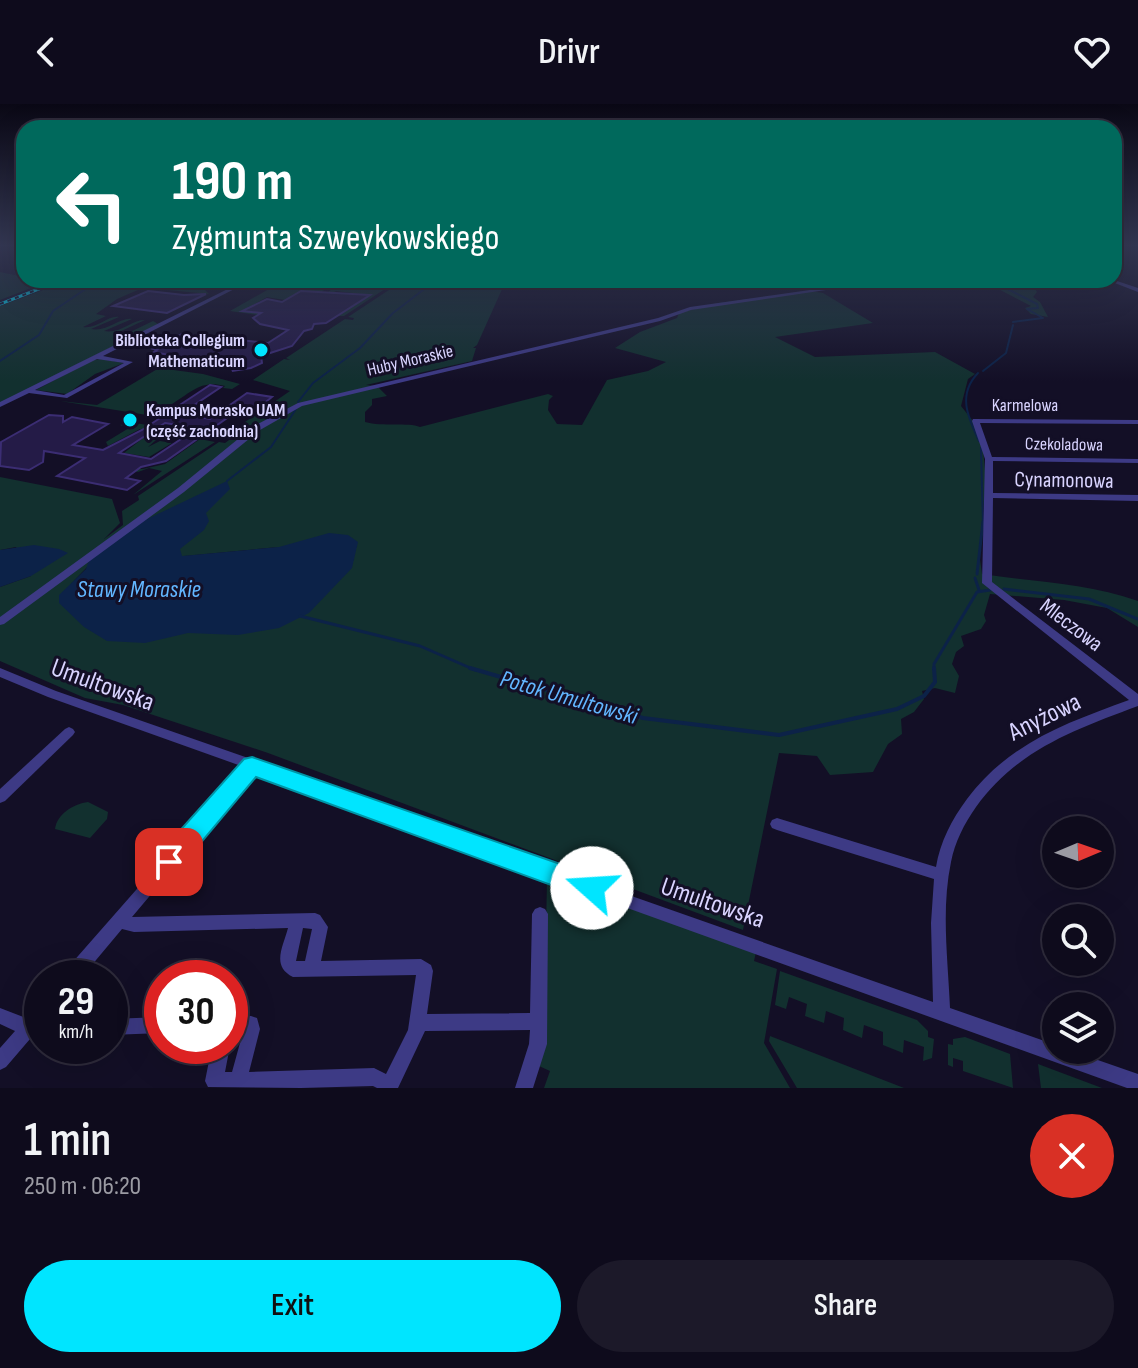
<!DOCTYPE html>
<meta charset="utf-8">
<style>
:root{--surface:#0e0b1c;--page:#1c1929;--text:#f1f3f6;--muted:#9b9ba3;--line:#2e2b3b;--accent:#00e5ff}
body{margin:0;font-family:"Sofia Sans Condensed",sans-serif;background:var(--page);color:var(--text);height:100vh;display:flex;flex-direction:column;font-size:30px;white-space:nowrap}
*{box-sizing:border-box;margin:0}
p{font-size:26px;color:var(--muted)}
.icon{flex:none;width:44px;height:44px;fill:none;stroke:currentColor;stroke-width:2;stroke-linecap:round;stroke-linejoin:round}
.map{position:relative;height:984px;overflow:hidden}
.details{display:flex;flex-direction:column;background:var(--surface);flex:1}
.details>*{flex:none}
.hud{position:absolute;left:16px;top:16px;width:1106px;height:168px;border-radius:24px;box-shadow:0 8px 32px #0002,0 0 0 2px var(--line);background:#00695c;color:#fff;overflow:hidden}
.needle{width:52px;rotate:88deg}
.tools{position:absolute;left:1042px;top:712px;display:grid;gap:16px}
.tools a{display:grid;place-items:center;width:72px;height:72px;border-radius:50%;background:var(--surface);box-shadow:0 8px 32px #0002,0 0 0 2px var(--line);font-size:40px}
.speed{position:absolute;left:24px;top:856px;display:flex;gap:16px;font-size:40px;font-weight:700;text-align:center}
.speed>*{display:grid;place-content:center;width:104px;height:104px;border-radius:50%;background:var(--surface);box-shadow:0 8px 32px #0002,0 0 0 2px var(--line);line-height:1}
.speed small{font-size:20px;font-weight:400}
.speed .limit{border:12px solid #d22;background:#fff;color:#111}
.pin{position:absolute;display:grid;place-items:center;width:68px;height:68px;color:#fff;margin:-34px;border-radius:16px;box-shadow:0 4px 12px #0006}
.me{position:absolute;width:88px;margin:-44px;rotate:289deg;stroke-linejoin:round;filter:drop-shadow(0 0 6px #0008)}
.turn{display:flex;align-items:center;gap:28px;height:168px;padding:0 24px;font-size:36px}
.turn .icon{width:104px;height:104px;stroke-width:2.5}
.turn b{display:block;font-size:56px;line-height:68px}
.round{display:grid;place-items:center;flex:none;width:84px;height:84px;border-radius:42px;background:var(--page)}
.head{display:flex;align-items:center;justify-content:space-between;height:136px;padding:0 24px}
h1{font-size:48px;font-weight:600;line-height:60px}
.button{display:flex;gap:16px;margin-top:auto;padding:16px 24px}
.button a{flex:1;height:92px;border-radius:48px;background:var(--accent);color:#111;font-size:32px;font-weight:600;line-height:92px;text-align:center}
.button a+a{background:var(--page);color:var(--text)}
header{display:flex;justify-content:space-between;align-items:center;height:104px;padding:0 24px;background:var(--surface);font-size:36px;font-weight:600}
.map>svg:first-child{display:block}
.green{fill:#12302f;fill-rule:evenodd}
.water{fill:#0c2248}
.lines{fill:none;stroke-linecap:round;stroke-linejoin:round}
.stream-far2{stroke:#0c2248;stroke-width:2}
.stream-far1{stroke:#0c2248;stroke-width:3}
.stream{stroke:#0c2248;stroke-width:4}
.building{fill:#241b47;stroke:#3b2d73;stroke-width:2;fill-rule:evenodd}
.street{fill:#3d3a85;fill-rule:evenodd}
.rail-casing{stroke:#00e5ff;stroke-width:3}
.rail{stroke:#130f26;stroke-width:2;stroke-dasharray:4;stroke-linecap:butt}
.route{fill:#00e5ff;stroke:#0095a6;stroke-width:2}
.poi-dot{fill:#00e5ff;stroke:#130f26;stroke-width:3}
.labels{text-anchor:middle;stroke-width:6;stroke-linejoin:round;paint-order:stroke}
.far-poi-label{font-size:18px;font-weight:bold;fill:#d9d4ff;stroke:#130f26;text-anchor:end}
.far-street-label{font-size:18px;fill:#d9d4ff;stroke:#130f26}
.street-label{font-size:22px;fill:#d9d4ff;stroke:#130f26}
.water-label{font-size:24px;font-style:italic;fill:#62b6ff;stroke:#130f26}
.near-street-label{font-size:26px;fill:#d9d4ff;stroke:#130f26}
</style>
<header><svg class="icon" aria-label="back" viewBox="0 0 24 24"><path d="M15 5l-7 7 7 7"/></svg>Drivr<svg class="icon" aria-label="heart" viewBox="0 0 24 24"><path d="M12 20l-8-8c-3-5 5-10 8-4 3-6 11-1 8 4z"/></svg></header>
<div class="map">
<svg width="1138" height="984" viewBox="0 0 1138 984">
<rect width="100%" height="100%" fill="#130f26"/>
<g class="green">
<path d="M0,168L24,173V176L49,177L0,196Z"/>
<path d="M70,176H96L92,179L95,180L100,176H195L209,190L137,183L140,185L117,195L96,210L106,212L83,223C98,225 108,211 119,213L91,225C108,228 120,213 132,215L104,227C121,230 133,215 145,216L117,229L126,230L153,217L158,220L0,299V202Z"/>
<path d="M285,176H339L318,190L321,194L343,176L391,181L344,212H338L369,191L336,187L317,198L310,187H302L285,196L267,193L248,204V208L262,209L258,211L230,207Z"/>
<path d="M404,176H497L494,180L503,183L477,241L473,244H476L472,257L366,281L377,282L387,292L372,295V301L365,308V318C383,323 408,318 420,323L548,290L553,292L549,296L548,306L557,320L582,321L607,276L648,267L666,258L615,244L640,228L677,214L679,209L718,199L810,187L823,189L873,219L775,233L815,253L935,248L975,270L968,275L961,302L973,317L983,344L986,377L979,448L982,470C1034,478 1088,479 1138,497V523L1107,504L1064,496L990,490L984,511L986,517L981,525L961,532L964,542L956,548L952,560L959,572L955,589L935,584L922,587L924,595L914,608L901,615L902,630L888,640L873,668L830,671L817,652L779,649L743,826L268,649L123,601L85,594L0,557V483L31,472L16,443L0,446V373L112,395L120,419L104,435L123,421L122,407L139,396L138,392L219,338L225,339L248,322L242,320L290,287L253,276L284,255L290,256L286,254L345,215L353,216L354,214L348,213ZM279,443L142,462L70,481L89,461Z"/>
<path d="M981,176H1037L1032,180L1037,188L1033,193L1040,198L1048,213L1031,210L1025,204L1031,202Z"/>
<path d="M101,255L124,259L95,270L67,290L36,286L92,256Z"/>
<path d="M159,264L203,270L240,280L232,285L223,284L225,282C201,276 193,287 172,300H166L169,302L153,312L60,297L97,301Z"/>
<path d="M130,318L164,324L151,335L156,336L148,343L160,337L172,339L149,353L124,349L151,328L140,325L108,342L106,338L129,324L120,321Z"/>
<path d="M200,335L215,338L133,391L162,367L149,364L138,368L102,361L143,365L165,360Z"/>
<path d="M88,698L108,708L107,715L90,734L55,725C57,710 73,700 88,698Z"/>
<path d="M547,774L756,848L754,857L777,865L764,939L790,984H544L550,967L539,962L544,943Z"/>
<path d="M780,867L917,916L928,927V933L934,935L932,954L923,957L924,943L904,936L903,949L883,941V928L864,921L862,934L843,926L844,914L826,907L824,919L805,912L807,900L789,893L786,905L775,901Z"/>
<path d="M770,932L904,984H797L769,937Z"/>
<path d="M965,933L1010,950L1013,984L963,967V957L953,954V963L948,961V940L953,941V935Z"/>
<path d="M1038,960L1102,984H1041Z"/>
</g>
<g class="water">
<path d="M227,377L230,385L206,409L209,417L204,426L180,445L182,452L279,443L329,429L348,431L358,438L352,464L309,509L279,524L238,531L188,529L145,539L107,537L84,523L59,499V491L86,465L89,456L141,418Z"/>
<path d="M34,441L59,445L68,449L31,472L0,483V446Z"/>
</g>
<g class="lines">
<g class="stream-far2">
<path d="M990,176L1037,200L1038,204L1027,205L1043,214L1013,218"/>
<path d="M0,257L39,231L53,207L99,176"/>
<path d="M983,267L1006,249L1013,221"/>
<path d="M978,269C957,291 968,313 979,337"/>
<path d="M298,298L313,279L360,244L393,209L436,176"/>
<path d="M981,344L983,420"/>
<path d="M227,377L271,343L296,305"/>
</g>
<g class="stream-far1">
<path d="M977,470L983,418"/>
<path d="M975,474L979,486"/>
<path d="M1004,485L1089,495L1138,515"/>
<path d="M300,512L420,542L475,566"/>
<path d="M934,566V560L977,488L990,486"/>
</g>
<path class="stream" d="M470,564L643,614L779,631L897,605L924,592L935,578L934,564"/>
</g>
<g class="building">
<path d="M148,187L184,191L206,190L167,209L113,202Z"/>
<path d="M301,187L370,191L326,219L314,220L312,225L304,227L292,242L261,252L262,259L251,264L232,267L239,262L213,260L154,248L157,246L153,245L182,230L268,239L288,226L260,220L253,214L261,209L242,207L267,195L282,198Z"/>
<path d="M210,281L221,283L181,310L210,315L247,289L272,293L257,305H240L166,357L141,363L126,374L140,377L127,386L57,372L85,354L44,347L43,358L29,366L0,362L1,338L49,311L63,312V318L72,313L108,320L73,341L103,346L142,326ZM165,319L190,323L181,335L151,355L119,349Z"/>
</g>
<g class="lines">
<g class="street">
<path d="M246,176H252L103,252L133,258L67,294L29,289L0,303V298ZM97,255L124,259L64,291L35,286Z"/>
<path d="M881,176H893L691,206L660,217L302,302L260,326L184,388L4,520L0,521V513L178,384L254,322L298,299L658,214L690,203Z"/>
<path d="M1107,176H1114L1138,184V188Z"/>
<path d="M973,315L1138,316V320L980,319L992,353L1138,355V359L993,357V389L1138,391V397L993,394L992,478L1138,590V602C1074,626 1017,646 976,703C964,720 955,738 951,758C941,806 948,856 950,904L1056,941V946H1069L1138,970V984H1127L508,761L405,720L255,667L132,813L315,809L320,811L328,823L321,857L421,855L431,861L433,867L427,910L530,909L532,810L535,805L540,803L545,805L548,810L547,940L533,984H515L529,940L530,926L425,927L398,984H377L373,982L301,984L208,983L205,977L212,942H230L225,968H232L243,928L230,927V911L251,912L257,914L260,925L249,968L374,964L386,970L408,926L416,871L293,873C271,862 283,843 288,824L134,828L122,825L81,874H62L64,868L244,663L48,593L0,573V564L56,587L409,710L509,749L933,898L931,819L934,775L777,726L772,724L770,720L772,716L777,714L936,763C940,738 952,715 967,695C1009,639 1066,619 1129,596L982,479L985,355L972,317ZM303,824L312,825L305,857H296Z"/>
<path d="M69,623L73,625L75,628L73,631L5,697L0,699V685L65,625Z"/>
<path d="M42,900V921L6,963L0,966V944L15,927L0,920V904L26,914L36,902Z"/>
<path d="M162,913V929L110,931V915Z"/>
</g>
<g class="rail-casing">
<path id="rail" d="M0,200L62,176"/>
</g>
<use href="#rail" class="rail"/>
</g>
<linearGradient id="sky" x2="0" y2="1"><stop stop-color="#0a0815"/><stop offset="0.51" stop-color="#333752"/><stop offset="1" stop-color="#333752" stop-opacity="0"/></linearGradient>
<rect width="1138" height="277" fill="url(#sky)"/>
<path class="route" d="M252,653L592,771L601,775L605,784L601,793L592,796L256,673L178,766L169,770L159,766L156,758L159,750L244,655Z"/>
<g class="poi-dot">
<circle cx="261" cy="246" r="8"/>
<circle cx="130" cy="316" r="8"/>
</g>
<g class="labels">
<g class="far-poi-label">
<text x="245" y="242">Biblioteka Collegium<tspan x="245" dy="21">Mathematicum</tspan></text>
<text x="146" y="312" text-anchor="start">Kampus Morasko UAM<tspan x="146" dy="21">(część zachodnia)</tspan></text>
</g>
<g class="far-street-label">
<text transform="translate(410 256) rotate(-13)" y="6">Huby Moraskie</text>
<text x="1025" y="307">Karmelowa</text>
<text transform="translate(1064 340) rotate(1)" y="6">Czekoladowa</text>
</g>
<g class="street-label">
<text transform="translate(1064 375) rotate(1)" y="8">Cynamonowa</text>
<text transform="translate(1072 520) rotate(37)" y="8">Mleczowa</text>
</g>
<g class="water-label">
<text x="139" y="493">Stawy Moraskie</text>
<text transform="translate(569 593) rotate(16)" y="8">Potok Umultowski</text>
</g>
<g class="near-street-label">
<text transform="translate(103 580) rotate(20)" y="9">Umultowska</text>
<text transform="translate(1044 612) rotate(-26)" y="9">Anyżowa</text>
<text transform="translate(713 798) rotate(19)" y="9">Umultowska</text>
</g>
</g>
</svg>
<div class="tools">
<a><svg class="needle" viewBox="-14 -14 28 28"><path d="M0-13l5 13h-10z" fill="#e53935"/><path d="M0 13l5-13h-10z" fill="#9b9ba3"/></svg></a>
<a><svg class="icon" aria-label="search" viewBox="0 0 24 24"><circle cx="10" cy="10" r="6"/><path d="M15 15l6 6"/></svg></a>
<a><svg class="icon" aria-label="layers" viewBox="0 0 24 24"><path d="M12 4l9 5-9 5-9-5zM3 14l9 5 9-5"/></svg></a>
</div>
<div class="speed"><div>29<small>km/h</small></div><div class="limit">30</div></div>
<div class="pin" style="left:169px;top:758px;background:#d93025"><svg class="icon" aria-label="arrive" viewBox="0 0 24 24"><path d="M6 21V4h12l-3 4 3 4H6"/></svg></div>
<svg class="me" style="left:592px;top:784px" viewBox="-20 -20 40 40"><circle r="19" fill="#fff"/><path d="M0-13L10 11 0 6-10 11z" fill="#00e5ff"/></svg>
<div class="hud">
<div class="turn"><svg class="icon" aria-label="left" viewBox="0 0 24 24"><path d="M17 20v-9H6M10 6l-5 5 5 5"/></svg><div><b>190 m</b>Zygmunta Szweykowskiego</div></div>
</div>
</div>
<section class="details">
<div class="head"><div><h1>1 min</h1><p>250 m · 06:20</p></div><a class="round" style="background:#d93025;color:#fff"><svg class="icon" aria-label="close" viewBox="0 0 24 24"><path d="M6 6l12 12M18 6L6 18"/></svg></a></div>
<div class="button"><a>Exit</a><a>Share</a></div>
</section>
